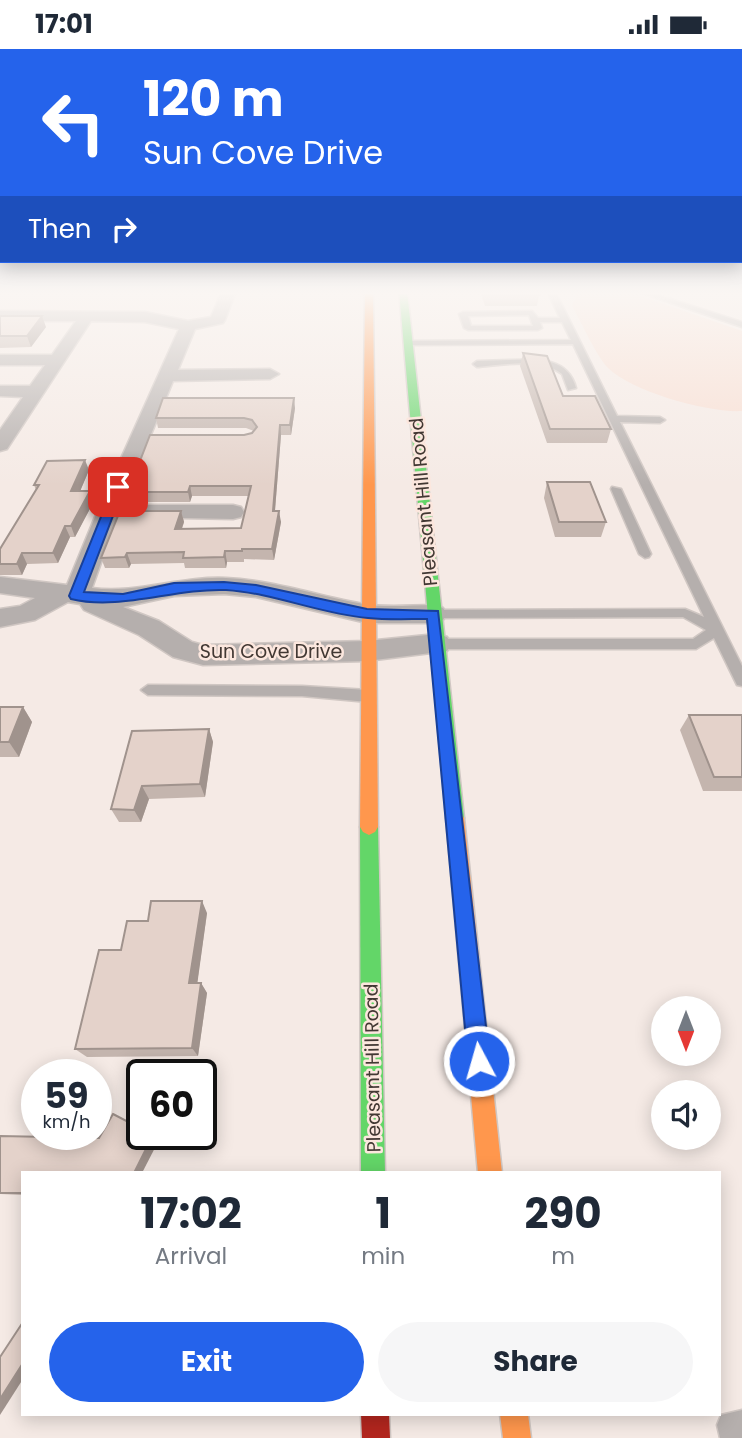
<!DOCTYPE html>
<style>
:root{--surface:#fff;--page:#f6f6f7;--text:#1f2937;--muted:#747a83;--accent:#2563eb}
body{margin:0;font-family:Poppins,sans-serif;background:var(--page);color:var(--text);height:100vh;display:flex;flex-direction:column;font-size:26px;white-space:nowrap}
*{box-sizing:border-box;margin:0}
p{font-size:23px;color:var(--muted)}
.icon{flex:none;width:38px;height:38px;fill:none;stroke:currentColor;stroke-width:2;stroke-linecap:round;stroke-linejoin:round}
.map{position:relative;flex:1;overflow:hidden}
.drawer{position:absolute;left:21px;top:1122px;width:700px;height:245px;display:flex;flex-direction:column;background:var(--surface);border-radius:0px;box-shadow:0 4px 18px #0003}
.drawer>*{flex:none}
.banner{position:absolute;left:0px;top:0px;width:742px;height:214px;box-shadow:0 4px 18px #0003;background:#2563eb;color:#fff;overflow:hidden}
.needle{width:46px;rotate:180deg}
.fabs{position:absolute;left:651px;top:947px;display:grid;gap:14px}
.fabs a{display:grid;place-items:center;width:70px;height:70px;border-radius:50%;background:var(--surface);box-shadow:0 4px 18px #0003;font-size:35px}
.speed{position:absolute;left:21px;top:1010px;display:flex;gap:14px;font-size:35px;font-weight:700;text-align:center}
.speed>*{display:grid;place-content:center;width:91px;height:91px;border-radius:50%;background:var(--surface);box-shadow:0 4px 18px #0003;line-height:1}
.speed small{font-size:18px;font-weight:400}
.speed .limit{border:4px solid #111;border-radius:10px;background:#fff;color:#111}
.pin{position:absolute;display:grid;place-items:center;width:60px;height:60px;color:#fff;margin:-30px;border-radius:14px;box-shadow:0 4px 10px #0006}
.me{position:absolute;width:77px;margin:-38px;rotate:354deg;stroke-linejoin:round;filter:drop-shadow(0 0 5px #0008)}
.turn{display:flex;align-items:center;gap:24px;height:147px;padding:0 28px;font-size:32px}
.turn .icon{width:91px;height:91px;stroke-width:2.5}
.turn b{display:block;font-size:49px;line-height:60px}
.then{display:flex;align-items:center;height:66px;padding:0 28px;background:#0003;gap:14px;font-size:26px}
.eta{display:flex;justify-content:space-evenly;align-items:center;height:119px;text-align:center}
.eta b{font-size:42px;font-weight:700;line-height:49px}
.button{display:flex;gap:14px;margin-top:auto;padding:14px 28px}
.button a{flex:1;height:80px;border-radius:42px;background:var(--accent);color:#fff;font-size:28px;font-weight:700;line-height:80px;text-align:center}
.button a+a{background:var(--page);color:var(--text)}
.status{display:flex;justify-content:space-between;align-items:center;height:49px;padding:0 35px;background:var(--surface);direction:ltr}
.status svg{height:19px;fill:currentColor}
.map>svg:first-child{display:block}
.green{fill:#f8ddd1}
.lines{fill:none;stroke-linecap:round;stroke-linejoin:round}
.lane-casing{stroke:#d0c7c3;stroke-width:3}
.street-casing{stroke:#d0c7c3;stroke-width:3}
.fast-casing{stroke:#d0c7c3;stroke-width:3}
.slow-casing{stroke:#d0c7c3;stroke-width:3}
.jam-casing{stroke:#d0c7c3;stroke-width:3}
.lane{fill:#b5afad;fill-rule:evenodd}
.street{fill:#b5afad;fill-rule:evenodd}
.fast{fill:#63d668;fill-rule:evenodd}
.slow{fill:#ff974d;fill-rule:evenodd}
.jam{fill:#b3261e;fill-rule:evenodd}
.wall{fill:#c4b5ae}
.shaded-wall{fill:#a0938d}
.building{fill:#e4d2ca;stroke:#a0938d;stroke-width:2}
.route{fill:#2563eb;stroke:#184099;stroke-width:2}
.labels{text-anchor:middle;stroke-width:5;stroke-linejoin:round;paint-order:stroke}
.street-label{font-size:19px;fill:#423833;stroke:#fce7de}
</style>
<div class="status"><b>17:01</b><svg viewBox="0 0 49 12"><path d="M0 12V9h3v3zM5 12V6h3v6zM10 12V3h3v9zM15 12V0h3v12zM26 1h20v11H26zM47 4h2v5h-2z"/></svg></div>
<div class="map">
<svg width="742" height="1389" viewBox="0 0 742 1389">
<rect width="100%" height="100%" fill="#f5eae5"/>
<path class="green" d="M602,242H626L742,282V362C708,364 633,343 608,319C595,305 582,274 572,257L577,246Z"/>
<g class="lines">
<g class="lane-casing">
<g id="lane">
<path d="M547,242H555L617,367L660,368L665,371L660,374L620,373L742,617V637L737,636L714,589L696,600H437L430,595L437,590H693L706,581L683,568L434,569L427,565L434,561L685,560L704,568L573,295L408,296L404,294L408,292L571,291L562,273H540L542,279L538,281H468L464,279L459,265L463,263L532,262L538,269H560ZM529,266L533,277H471L468,267Z"/>
<path d="M636,242H646L742,273V278Z"/>
<path d="M510,311C537,310 568,308 576,339L568,341L562,325C540,308 502,316 477,318L473,315L477,312Z"/>
<path d="M612,438L621,440L651,505L649,508L645,509L639,505L611,440Z"/>
<path d="M148,636L302,637L368,641L375,647L368,653L302,647L148,646L141,641Z"/>
<path d="M742,1361V1389H720L717,1376L721,1366Z"/>
</g>
</g>
<g class="street-casing">
<g id="street">
<path d="M222,242H236L225,271L223,274L195,280L178,321L270,320L279,325L270,330L173,332L119,463L92,539C137,545 180,527 226,529C273,531 318,547 364,555C386,559 411,556 434,556L443,559L447,565L443,571L434,574H367L256,548L224,545L174,547L123,558L159,572L192,593L203,596L367,592L437,585L447,588L451,595L447,602L367,612L203,616L173,608L139,586L84,561L80,555L68,553L35,571L0,578V560L20,557L35,549L0,544V528L67,536L97,463L179,280L145,273L91,272L7,400L0,402V381L23,348L0,347V337H30L45,316H0V306H52L76,272H0V262L145,263L188,272L211,268Z"/>
<path d="M141,456H233L241,458L244,463L241,468L233,470L133,468L130,463L133,458Z"/>
</g>
</g>
<g class="fast-casing">
<g id="fast">
<path d="M399,242H407L464,769L461,774L455,776L449,774L446,769Z"/>
<path d="M369,770L375,773L378,778L385,1124H361L360,778L363,773Z"/>
</g>
</g>
<g class="slow-casing">
<g id="slow">
<path d="M365,242H373L378,778L375,783L369,786L363,783L360,778Z"/>
<path d="M455,762L461,764L464,769L502,1124H478L446,769L449,764Z"/>
<path d="M500,1365H528L531,1389H503Z"/>
</g>
</g>
<g class="jam-casing">
<path id="jam" d="M361,1365H389L390,1389H362Z"/>
</g>
<use href="#lane" class="lane"/>
<use href="#street" class="street"/>
<use href="#fast" class="fast"/>
<use href="#slow" class="slow"/>
<use href="#jam" class="jam"/>
</g>
<g class="wall">
<path d="M480,242H537L539,246L537,257H485Z"/>
<path d="M0,267L46,278L31,298L0,299Z"/>
<path d="M523,304L563,347L611,380L607,394H547L520,317Z"/>
<path d="M295,359L291,386H281L275,462L281,473L274,511L244,510V513H227L226,519H185L184,514L131,515L129,519H105L101,509L181,462L184,473L182,480L241,479L249,447H192L190,453H131L128,443L244,386L252,384L254,382L246,379H158L156,369Z"/>
<path d="M89,421L80,442L94,452L75,488H70L58,514L27,515L22,526H0V500L36,441L34,436Z"/>
<path d="M547,433L606,473L601,488H555L544,449Z"/>
<path d="M0,658H23L32,673L19,708H0Z"/>
<path d="M689,666H742V742H703L680,681Z"/>
<path d="M209,680L213,693L205,748L149,750L141,773H119L111,760Z"/>
<path d="M207,864L197,934H201L207,944L198,1007L87,1008L75,1000L121,901L148,872Z"/>
<path d="M0,1087L99,1089H160L23,1124V1146L0,1145Z"/>
</g>
<g class="shaded-wall">
<path d="M42,267L46,278L31,298L27,287Z"/>
<path d="M294,349L295,359L291,386L290,376Z"/>
<path d="M280,376L281,386L274,473L273,462Z"/>
<path d="M85,411L89,421L76,452L71,442Z"/>
<path d="M190,437L192,447L190,453L188,443Z"/>
<path d="M90,442L94,452L75,488L71,477Z"/>
<path d="M181,462L184,473L178,490L175,480Z"/>
<path d="M279,462L281,473L274,511L272,500Z"/>
<path d="M65,477L70,488L58,514L53,504Z"/>
<path d="M225,502L227,513L226,519L224,508Z"/>
<path d="M22,504L27,515L22,526L17,515Z"/>
<path d="M127,504L131,515L129,519L125,508Z"/>
<path d="M23,658L32,673L19,708L9,693Z"/>
<path d="M209,680L213,693L205,748L200,735Z"/>
<path d="M142,737L149,750L141,773L134,761Z"/>
<path d="M202,852L207,864L196,944L189,934Z"/>
<path d="M201,934L207,944L198,1007L192,999Z"/>
<path d="M153,1086L160,1089L142,1124H134Z"/>
<path d="M23,1314V1330L0,1366V1350Z"/>
</g>
<g class="building">
<path d="M485,242H537L539,246H486Z"/>
<path d="M0,267H42L27,287H0Z"/>
<path d="M523,304L547,307L563,347H595L611,380H550Z"/>
<path d="M163,349H294L290,376H280L273,462H279L272,500H242V502H225L224,508L183,509L184,503L127,504L125,508L101,509L120,462H181L175,480L241,479L251,437H190L188,443H128L150,386H244L252,384L257,378L252,371L244,369H156Z"/>
<path d="M85,411L71,442H90L71,477H65L53,504H22L17,515H0V500L39,436H34L47,412Z"/>
<path d="M547,433H590L606,473H559Z"/>
<path d="M0,658H23L9,693H0Z"/>
<path d="M689,666H742V728H714Z"/>
<path d="M209,680L200,735L142,737L134,761L111,760L132,682Z"/>
<path d="M151,852H202L189,934H201L192,999L75,1000L99,901H121L127,872H148Z"/>
<path d="M113,1065L142,1080V1085L153,1086L134,1124H23V1144H0V1087L99,1089Z"/>
<path d="M23,1273V1314L0,1350V1308Z"/>
</g>
<linearGradient id="sky" x2="0" y2="1"><stop stop-color="#a1aec4"/><stop offset="0.56" stop-color="#faf6f3"/><stop offset="1" stop-color="#faf6f3" stop-opacity="0"/></linearGradient>
<rect width="742" height="436" fill="url(#sky)"/>
<path class="route" d="M118,435L124,438L84,543L123,545L174,534L224,533L256,536L367,560L438,562L490,1012L487,1020L479,1023L471,1020L468,1012L427,570C408,570 387,571 368,569C320,565 274,544 226,541C174,539 120,562 71,550L69,547L113,438Z"/>
<g class="labels">
<g class="street-label">
<text transform="translate(423 453) rotate(-95)" y="7">Pleasant Hill Road</text>
<text x="271" y="609">Sun Cove Drive</text>
<text transform="translate(372 1019) rotate(-91)" y="7">Pleasant Hill Road</text>
</g>
</g>
</svg>
<div class="fabs">
<a><svg class="needle" viewBox="-14 -14 28 28"><path d="M0-13l5 13h-10z" fill="#e53935"/><path d="M0 13l5-13h-10z" fill="#747a83"/></svg></a>
<a><svg class="icon" aria-label="sound" viewBox="0 0 24 24"><path d="M4 9h4l5-4v14l-5-4H4zM17 9q2 3 0 6"/></svg></a>
</div>
<div class="speed"><div>59<small>km/h</small></div><div class="limit">60</div></div>
<div class="pin" style="left:118px;top:438px;background:#d93025"><svg class="icon" aria-label="arrive" viewBox="0 0 24 24"><path d="M6 21V4h12l-3 4 3 4H6"/></svg></div>
<svg class="me" style="left:479px;top:1012px" viewBox="-20 -20 40 40"><circle r="17" fill="#2563eb" stroke="#fff" stroke-width="3"/><path d="M0-11L8 9 0 5-8 9z" fill="#fff"/></svg>
<div class="banner">
<div class="turn"><svg class="icon" aria-label="left" viewBox="0 0 24 24"><path d="M17 20v-9H6M10 6l-5 5 5 5"/></svg><div><b>120 m</b>Sun Cove Drive</div></div>
<div class="then">Then<svg class="icon" aria-label="right" viewBox="0 0 24 24"><path d="M7 20v-9h11M14 6l5 5-5 5"/></svg></div>
</div>
<section class="drawer">
<div class="eta">
<div><b>17:02</b><p>Arrival</p></div>
<div><b>1</b><p>min</p></div>
<div><b>290</b><p>m</p></div>
</div>
<div class="button"><a>Exit</a><a>Share</a></div>
</section>
</div>
